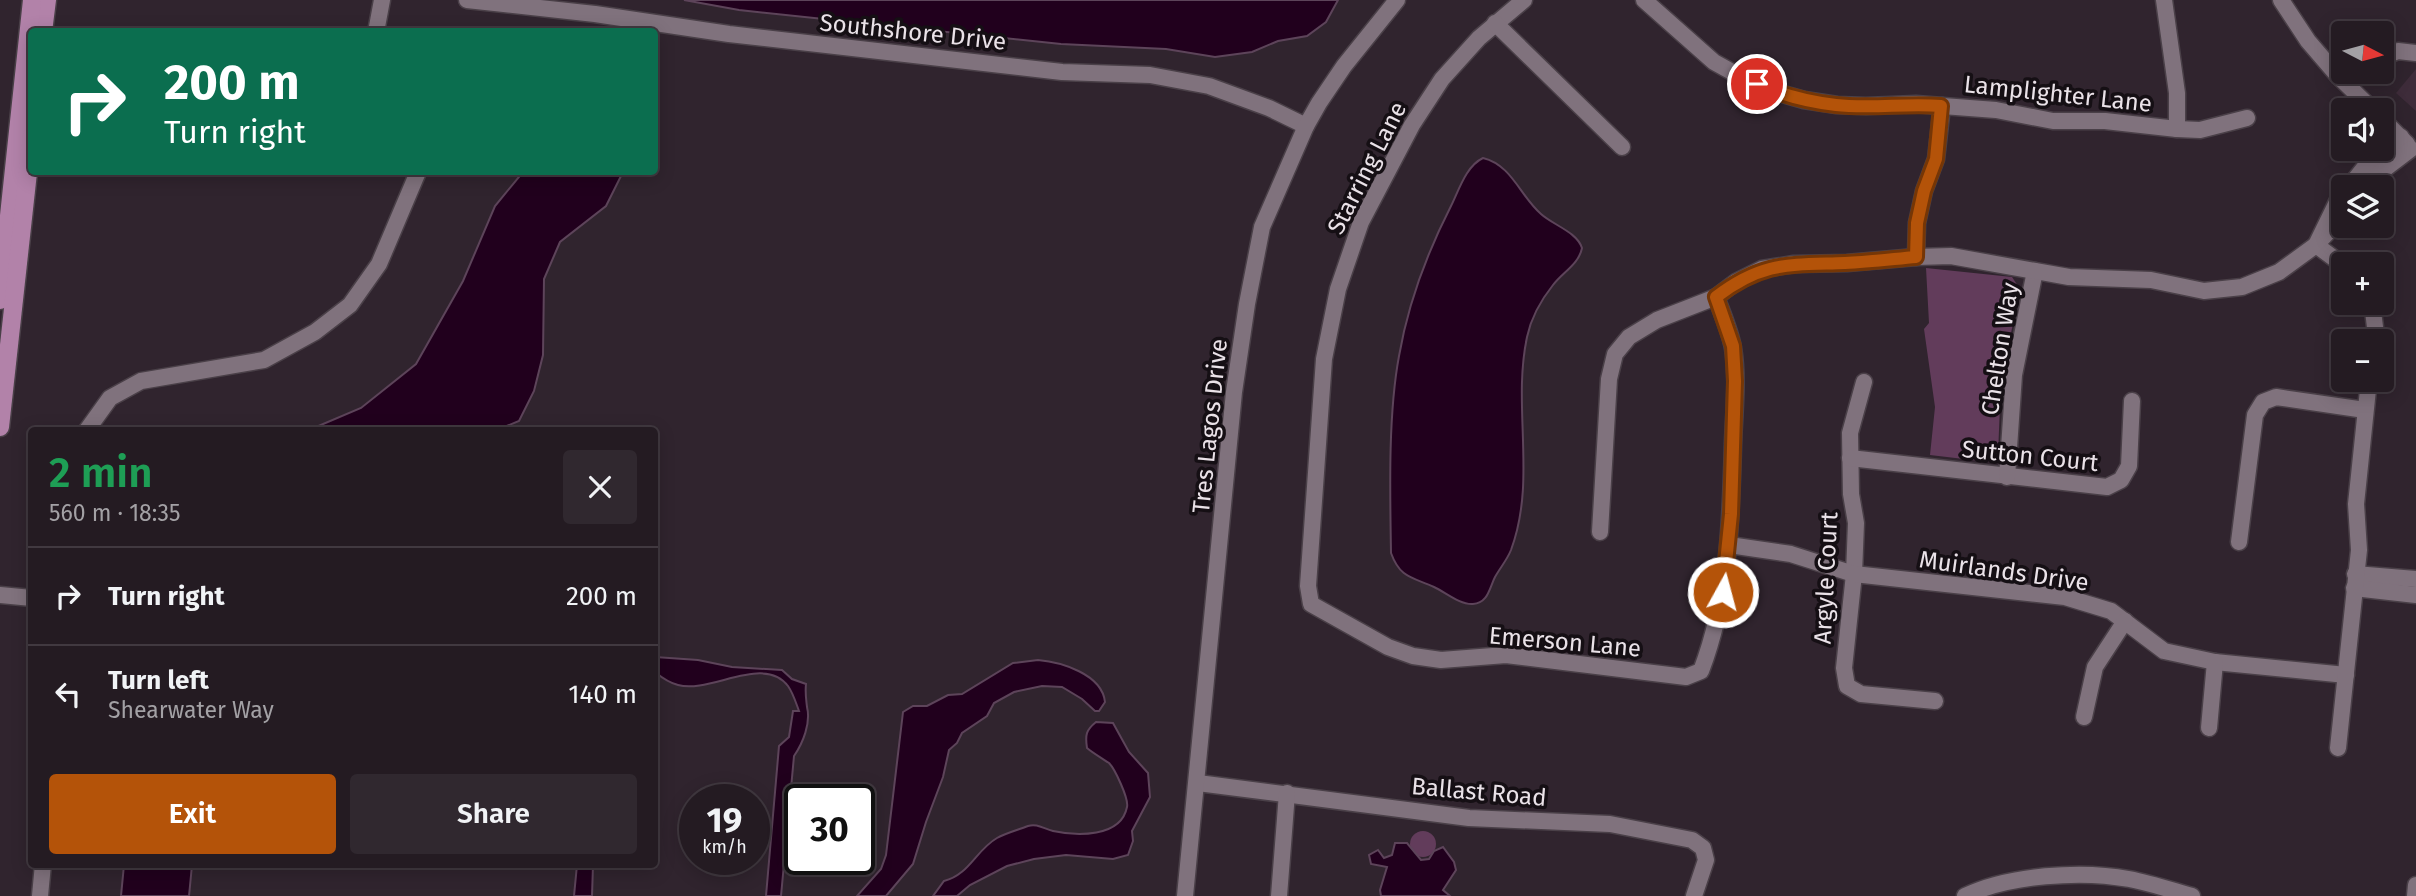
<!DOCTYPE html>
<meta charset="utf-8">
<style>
:root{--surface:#241b22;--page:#30282f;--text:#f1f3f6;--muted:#a3a1a5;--line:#413940;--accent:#b45309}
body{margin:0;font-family:"Fira Sans",sans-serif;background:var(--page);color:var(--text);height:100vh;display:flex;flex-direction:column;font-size:26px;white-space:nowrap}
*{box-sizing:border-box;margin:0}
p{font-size:23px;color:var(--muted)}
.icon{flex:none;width:38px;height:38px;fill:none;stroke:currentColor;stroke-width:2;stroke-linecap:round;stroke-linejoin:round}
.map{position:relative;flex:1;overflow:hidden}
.panel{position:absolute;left:28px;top:427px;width:630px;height:441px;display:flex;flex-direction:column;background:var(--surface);border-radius:7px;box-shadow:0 4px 18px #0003,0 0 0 2px var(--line)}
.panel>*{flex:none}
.banner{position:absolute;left:28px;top:28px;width:630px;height:147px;border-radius:7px;box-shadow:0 4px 18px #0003,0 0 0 2px var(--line);background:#0b6e4f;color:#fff;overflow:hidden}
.needle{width:46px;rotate:96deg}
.fabs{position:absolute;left:2331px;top:21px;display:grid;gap:14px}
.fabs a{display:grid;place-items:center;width:63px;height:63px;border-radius:7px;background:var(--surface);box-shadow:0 4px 18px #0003,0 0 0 2px var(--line);font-size:35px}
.speed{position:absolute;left:679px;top:784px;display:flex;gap:14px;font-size:35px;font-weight:700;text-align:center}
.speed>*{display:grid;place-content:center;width:91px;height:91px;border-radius:50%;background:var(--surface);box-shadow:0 4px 18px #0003,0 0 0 2px var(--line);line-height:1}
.speed small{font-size:18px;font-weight:400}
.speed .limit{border:4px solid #111;border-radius:10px;background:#fff;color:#111}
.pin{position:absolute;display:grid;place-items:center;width:60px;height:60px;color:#fff;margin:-30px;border:4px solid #fff;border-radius:50%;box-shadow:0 2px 7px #0007}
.me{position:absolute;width:77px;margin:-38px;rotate:7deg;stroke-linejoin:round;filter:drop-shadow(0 0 5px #0008)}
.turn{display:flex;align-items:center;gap:24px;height:147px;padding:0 21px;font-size:32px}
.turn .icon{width:91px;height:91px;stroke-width:2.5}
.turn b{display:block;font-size:49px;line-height:60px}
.round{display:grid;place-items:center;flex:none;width:74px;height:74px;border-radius:7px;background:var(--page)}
.summary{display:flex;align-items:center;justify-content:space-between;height:119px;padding:0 21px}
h1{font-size:42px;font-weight:600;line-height:52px;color:#1e9e55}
.cta{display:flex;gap:14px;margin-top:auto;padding:14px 21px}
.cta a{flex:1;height:80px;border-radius:7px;background:var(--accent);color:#fff;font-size:28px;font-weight:600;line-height:80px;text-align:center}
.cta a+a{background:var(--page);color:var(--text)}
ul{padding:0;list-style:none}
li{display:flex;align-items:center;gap:21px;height:98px;padding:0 21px;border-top:2px solid var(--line)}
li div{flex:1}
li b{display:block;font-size:26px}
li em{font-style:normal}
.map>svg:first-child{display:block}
.built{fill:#3e2c3a}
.green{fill:#623c5b}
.water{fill:#21001d;stroke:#5d445a;stroke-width:2}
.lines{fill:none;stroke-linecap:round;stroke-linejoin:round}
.minor-casing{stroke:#4a4048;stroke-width:19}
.major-casing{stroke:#4a4048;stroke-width:21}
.minor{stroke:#80727d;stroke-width:16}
.major{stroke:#b282a9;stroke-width:18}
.route-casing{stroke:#753606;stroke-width:18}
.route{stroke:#b45309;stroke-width:12}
.labels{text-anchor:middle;stroke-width:7;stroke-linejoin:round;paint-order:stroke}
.street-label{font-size:24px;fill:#eae2e8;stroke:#150f14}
</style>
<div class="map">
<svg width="2416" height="896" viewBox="0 0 2416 896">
<rect width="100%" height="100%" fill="#30242e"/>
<path class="built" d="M2416,69V111L2396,93Z"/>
<g class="green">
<path d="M1926,268L2012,277L2020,289L2001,382L1998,454L1989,462L1930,455L1935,407L1924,329L1929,323Z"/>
<circle cx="1423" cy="844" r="13"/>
</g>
<g class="water">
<path d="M684,0H1338L1326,22L1307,36L1278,41L1252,52L1215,57L1166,49L1061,44L739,10Z"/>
<path d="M1483,158C1512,165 1520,196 1541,214C1553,225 1577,232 1582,248C1579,264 1563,272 1553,285C1541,300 1531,318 1527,337C1512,407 1537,480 1511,550C1507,560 1500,568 1495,577C1489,589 1488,603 1473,604C1460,605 1445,592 1434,587C1412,577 1400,578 1391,553C1390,492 1388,415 1399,356C1408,304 1427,253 1451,206C1459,190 1466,166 1483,158Z"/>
<path d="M523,172H623L606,206L560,242L544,279L543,355L534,391L519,421L497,430H309L361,408L416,364L463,281L495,206Z"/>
<path d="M655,657L698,660L732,667L782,670L792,679L806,684C805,693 806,698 807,707C811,723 803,743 794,756L781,896H766L779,746L789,737L793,711H799C796,703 793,693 788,686C764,654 710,694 678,685C670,683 661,677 655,672Z"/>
<path d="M1038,660C1061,662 1102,674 1105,702L1099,711H1095L1082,699L1062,687L1042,686L1014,692L994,703L987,716L962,733L957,743L949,750L943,777L926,822L913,864L886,896H857L881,869L886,855L903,712L913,706H927L948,695L962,694L1013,663Z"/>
<path d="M1096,722L1113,723L1129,752L1148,773L1150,797L1132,831L1133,841L1128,855L1113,859L1066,855L1034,859L1007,866L970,885L957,896H933L944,881C969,875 976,850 997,838C1006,833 1018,830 1028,826C1037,823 1044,829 1053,831C1076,836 1121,838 1127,807C1129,799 1115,769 1109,763C1102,758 1094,754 1087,748C1085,735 1086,730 1096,722Z"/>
<path d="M1395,843H1407L1421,860L1429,859L1434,851L1443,847L1454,862L1456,870L1443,890L1450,896H1381L1380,890L1387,867L1371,864L1369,855L1378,850L1384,858L1392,855Z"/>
<path d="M124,865H192L189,896H121Z"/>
<path d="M577,865H593L592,896H574Z"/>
</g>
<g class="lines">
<g class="minor-casing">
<g id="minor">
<path d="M467,0L595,14L729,34L1062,72L1150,75L1209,86L1269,108L1306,126"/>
<path d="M1524,0L1479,38L1442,79L1412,125L1361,222L1338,289L1324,359L1308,586L1311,604L1388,647L1413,656L1441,660L1506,655L1686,677L1701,671C1729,598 1731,520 1733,444C1734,412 1738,379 1733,348C1730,331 1722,313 1716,297"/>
<path d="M1644,0L1714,62L1741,77L1772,91L1804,100L1837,105L1866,106L1916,104L1996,110L2053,121H2105L2177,129L2200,130L2247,118"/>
<path d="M2164,0L2177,93V129"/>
<path d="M2281,0L2308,41L2338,76L2373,110"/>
<path d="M1495,23L1622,147"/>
<path d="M376,32L382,0"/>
<path d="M2382,57L2398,51L2416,53"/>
<path d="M2382,119L2407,144"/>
<path d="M2349,187L2364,168L2401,137"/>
<path d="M2366,187L2373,178L2411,149"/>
<path d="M2343,195L2337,202L2316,245L2343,216"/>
<path d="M1916,257L1917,223L1924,191L1936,159L1942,106"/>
<path d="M2372,303L2375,327L2374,341"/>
<path d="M1864,382L1850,433L1851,494L1856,523L1854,574L1844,668L1847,686L1861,694L1935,701"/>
<path d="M87,430L110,398L141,381L264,360L315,332L350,305L379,264L418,172"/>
<path d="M1850,458L2107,487L2121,480L2129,466L2132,401"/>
<path d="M2007,477L2014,375L2035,271"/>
<path d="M1600,532L1609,379L1615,354L1629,337L1657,320L1716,297L1736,282L1762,269L1794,264L1847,263L1916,257L1951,256L2069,277L2151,280L2204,291L2242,287L2279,272L2316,245L2343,265"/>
<path d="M2239,542L2255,415L2263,402L2276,397L2365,410"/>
<path d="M1729,545L1791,554L1854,574L2065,597L2111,611L2164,651L2215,662L2346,675"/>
<path d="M2355,574L2416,579"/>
<path d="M2354,588L2416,595"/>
<path d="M0,595L32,598"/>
<path d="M2084,717L2095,667L2125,621"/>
<path d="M2209,728L2215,662"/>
<path d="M2338,748L2359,550L2356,504L2369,380"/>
<path d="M1198,783L1469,818L1610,824L1692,840L1703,848L1706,860L1694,896"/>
<path d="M40,896L43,864"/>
<path d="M1185,896L1234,392L1247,304L1262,227L1306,126L1319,103L1344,66L1397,0"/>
<path d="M1279,896L1287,793"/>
<path d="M1965,896C2009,875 2081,870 2129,879C2150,883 2171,890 2192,896"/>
<path d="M2415,896L2416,885"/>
</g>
</g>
<g class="major-casing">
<g id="major">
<path d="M43,32L47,0"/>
<path d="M0,300L32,0"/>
<path d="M0,427L32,136"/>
</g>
</g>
<use href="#minor" class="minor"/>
<use href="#major" class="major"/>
</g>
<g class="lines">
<g class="route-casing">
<path id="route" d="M1723,592L1731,514L1735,381L1733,346L1716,297C1763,261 1790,265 1845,263C1869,262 1893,259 1916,257L1917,223L1924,191L1936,159L1941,106C1907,103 1871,109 1836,105C1809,102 1782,95 1757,84"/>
</g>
<use href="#route" class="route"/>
</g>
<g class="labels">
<g class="street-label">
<text transform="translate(913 32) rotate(6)" y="8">Southshore Drive</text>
<text transform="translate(2058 94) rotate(6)" y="8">Lamplighter Lane</text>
<text transform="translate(1367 168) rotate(-63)" y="8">Starring Lane</text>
<text transform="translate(2000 349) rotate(-81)" y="8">Chelton Way</text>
<text transform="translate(1210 426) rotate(-84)" y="8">Tres Lagos Drive</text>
<text transform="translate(2030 456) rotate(6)" y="8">Sutton Court</text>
<text transform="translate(2004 571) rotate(8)" y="8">Muirlands Drive</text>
<text transform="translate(1826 578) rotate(-87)" y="8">Argyle Court</text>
<text transform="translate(1565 642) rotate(5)" y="8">Emerson Lane</text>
<text transform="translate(1479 792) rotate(5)" y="8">Ballast Road</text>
</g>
</g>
</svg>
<div class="fabs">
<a><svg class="needle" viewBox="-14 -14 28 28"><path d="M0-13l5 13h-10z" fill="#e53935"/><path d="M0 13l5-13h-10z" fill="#a3a1a5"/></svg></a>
<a><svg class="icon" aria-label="sound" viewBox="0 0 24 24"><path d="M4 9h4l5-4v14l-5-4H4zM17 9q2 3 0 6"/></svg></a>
<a><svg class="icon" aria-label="layers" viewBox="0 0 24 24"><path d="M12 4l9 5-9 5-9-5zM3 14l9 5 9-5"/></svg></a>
<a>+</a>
<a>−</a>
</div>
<div class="speed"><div>19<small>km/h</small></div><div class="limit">30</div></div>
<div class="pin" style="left:1757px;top:84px;background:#d93025"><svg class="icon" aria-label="arrive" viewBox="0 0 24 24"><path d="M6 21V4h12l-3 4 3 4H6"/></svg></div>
<svg class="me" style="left:1723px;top:592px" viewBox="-20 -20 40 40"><circle r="17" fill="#b45309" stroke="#fff" stroke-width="3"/><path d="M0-11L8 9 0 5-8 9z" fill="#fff"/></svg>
<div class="banner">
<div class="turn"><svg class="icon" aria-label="right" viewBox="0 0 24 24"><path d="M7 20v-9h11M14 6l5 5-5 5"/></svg><div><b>200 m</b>Turn right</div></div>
</div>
<section class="panel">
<div class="summary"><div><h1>2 min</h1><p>560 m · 18:35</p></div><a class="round"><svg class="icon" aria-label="close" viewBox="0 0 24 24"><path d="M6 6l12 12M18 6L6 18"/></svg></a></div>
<ul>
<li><svg class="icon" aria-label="right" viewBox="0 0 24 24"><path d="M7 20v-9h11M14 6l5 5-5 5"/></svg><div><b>Turn right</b></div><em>200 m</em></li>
<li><svg class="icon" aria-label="left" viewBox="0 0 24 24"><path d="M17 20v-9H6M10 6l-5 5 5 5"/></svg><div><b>Turn left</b><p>Shearwater Way</p></div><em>140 m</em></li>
</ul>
<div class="cta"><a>Exit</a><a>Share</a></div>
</section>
</div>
